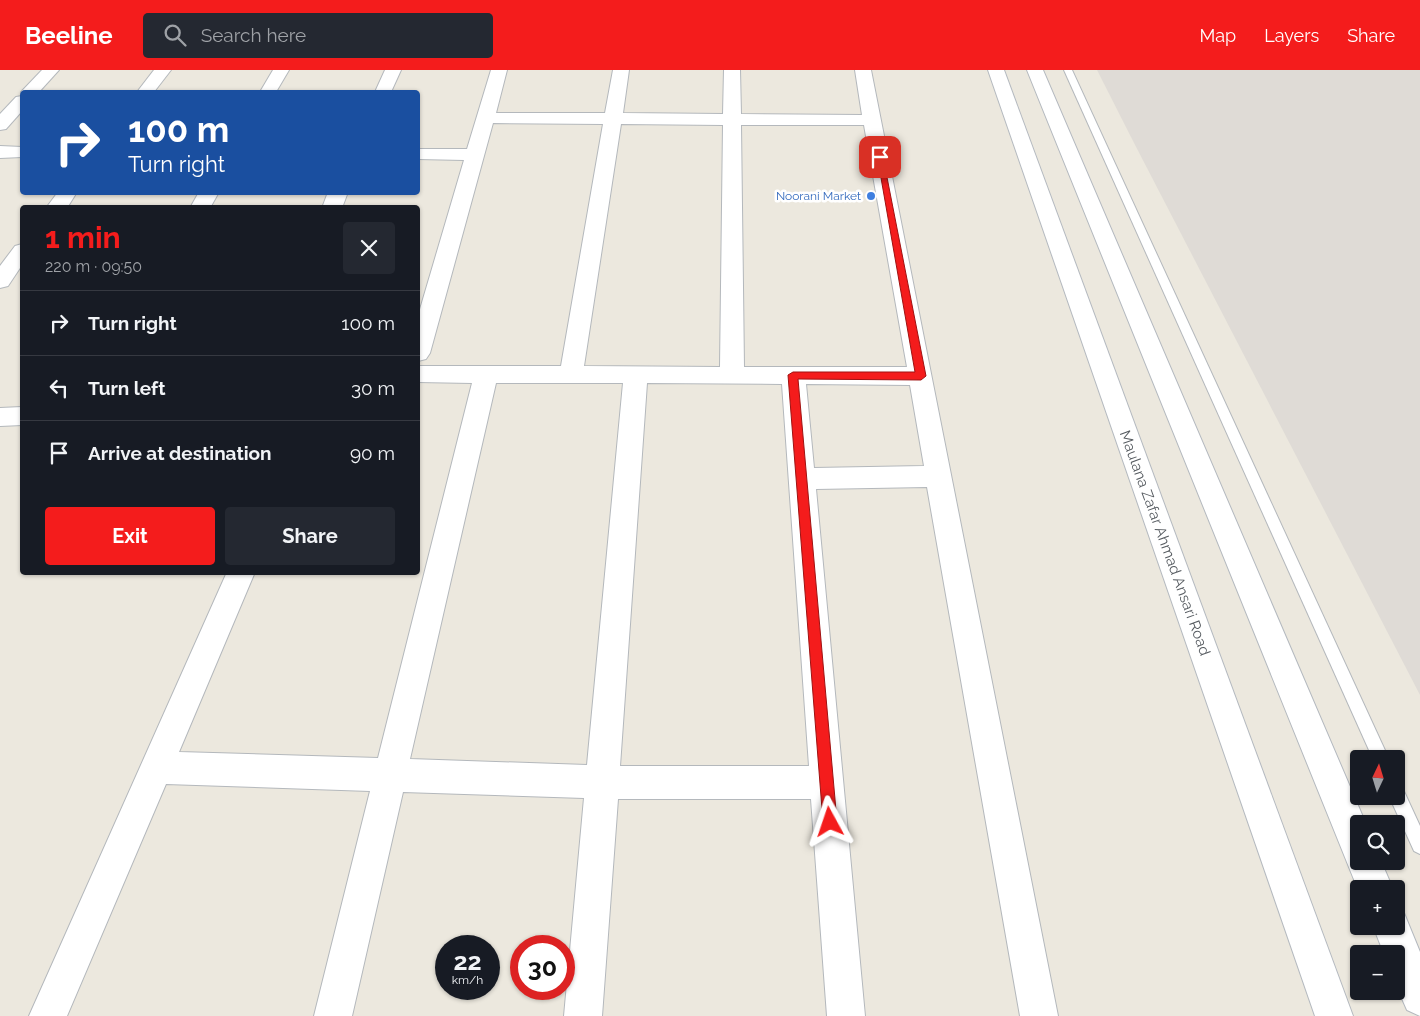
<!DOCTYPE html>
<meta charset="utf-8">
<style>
:root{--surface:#171b24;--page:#242831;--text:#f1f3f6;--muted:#9ea1a6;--line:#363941;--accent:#f41c1c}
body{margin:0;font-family:Raleway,sans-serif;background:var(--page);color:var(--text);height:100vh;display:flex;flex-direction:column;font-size:19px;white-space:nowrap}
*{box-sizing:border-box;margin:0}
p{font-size:16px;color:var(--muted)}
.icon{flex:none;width:28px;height:28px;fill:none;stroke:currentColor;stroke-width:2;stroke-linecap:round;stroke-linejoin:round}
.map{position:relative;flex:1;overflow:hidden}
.drawer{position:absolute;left:20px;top:135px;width:400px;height:370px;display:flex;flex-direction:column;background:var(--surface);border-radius:5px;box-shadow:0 1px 4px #0004}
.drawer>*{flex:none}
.banner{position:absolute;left:20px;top:20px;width:400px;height:105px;border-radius:5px;box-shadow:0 1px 4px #0004;background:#1a4fa0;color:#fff;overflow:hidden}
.needle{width:32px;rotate:4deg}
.tools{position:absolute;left:1350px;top:680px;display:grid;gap:10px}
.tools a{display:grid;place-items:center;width:55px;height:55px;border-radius:5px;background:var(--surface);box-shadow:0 1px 4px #0004;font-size:25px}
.speed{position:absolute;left:435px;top:865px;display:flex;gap:10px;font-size:25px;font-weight:700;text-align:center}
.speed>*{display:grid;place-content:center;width:65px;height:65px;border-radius:50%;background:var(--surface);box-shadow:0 1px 4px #0004;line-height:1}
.speed small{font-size:12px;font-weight:400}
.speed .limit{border:8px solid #d22;background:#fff;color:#111}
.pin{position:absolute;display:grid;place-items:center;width:42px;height:42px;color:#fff;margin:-21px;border-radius:10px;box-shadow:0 2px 8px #0006}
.me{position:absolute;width:55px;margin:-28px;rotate:355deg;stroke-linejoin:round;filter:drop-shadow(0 0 4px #0008)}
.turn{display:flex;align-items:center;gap:18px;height:105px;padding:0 25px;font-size:22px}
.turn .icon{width:65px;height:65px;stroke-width:2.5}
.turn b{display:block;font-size:35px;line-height:42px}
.round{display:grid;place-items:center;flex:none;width:52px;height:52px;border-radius:5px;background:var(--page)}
.summary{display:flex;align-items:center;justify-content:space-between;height:85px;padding:0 25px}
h1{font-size:30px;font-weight:700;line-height:38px;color:var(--accent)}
.button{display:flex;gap:10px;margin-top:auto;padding:10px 25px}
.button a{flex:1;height:58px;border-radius:5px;background:var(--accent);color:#fff;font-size:20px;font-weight:700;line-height:58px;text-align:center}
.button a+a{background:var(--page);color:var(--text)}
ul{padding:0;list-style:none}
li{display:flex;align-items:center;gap:15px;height:65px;padding:0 25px;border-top:1px solid var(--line)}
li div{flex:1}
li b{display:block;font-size:19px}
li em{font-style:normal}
header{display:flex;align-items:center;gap:30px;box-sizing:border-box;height:70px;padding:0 25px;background:var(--accent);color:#fff}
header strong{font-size:24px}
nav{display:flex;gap:28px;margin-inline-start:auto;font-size:18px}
.search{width:350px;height:45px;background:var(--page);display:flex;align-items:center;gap:12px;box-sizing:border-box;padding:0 18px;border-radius:5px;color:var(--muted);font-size:19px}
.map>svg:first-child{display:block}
.industrial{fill:#dfdbd6}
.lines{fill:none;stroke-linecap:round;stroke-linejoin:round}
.lane-casing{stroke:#b4b8bc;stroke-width:2}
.street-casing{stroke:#b4b8bc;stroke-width:2}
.secondary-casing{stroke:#b4b9bf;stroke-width:2}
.lane{fill:#fff;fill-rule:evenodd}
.street{fill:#fff;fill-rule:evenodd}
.secondary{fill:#fff;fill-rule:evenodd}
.route{fill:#f41c1c;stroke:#9f1212}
.shop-dot{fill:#3f7fe0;stroke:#fff;stroke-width:2}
.labels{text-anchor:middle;stroke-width:5;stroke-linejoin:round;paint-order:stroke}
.far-shop-label{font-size:12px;fill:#366cbe;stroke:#fff;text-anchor:end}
.street-label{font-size:15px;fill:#575c61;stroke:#fff}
</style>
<header>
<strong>Beeline</strong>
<div class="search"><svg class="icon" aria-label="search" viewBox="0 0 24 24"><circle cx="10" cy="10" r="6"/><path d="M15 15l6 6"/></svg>Search here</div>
<nav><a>Map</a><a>Layers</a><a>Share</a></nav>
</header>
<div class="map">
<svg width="1420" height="946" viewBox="0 0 1420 946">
<rect width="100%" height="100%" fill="#ece8de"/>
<path class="industrial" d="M1097,0H1420V625L1133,71Z"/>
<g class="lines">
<g class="lane-casing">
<g id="lane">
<path d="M1064,0H1072L1389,689H1373Z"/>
<path d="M1396,715L1402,717L1420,756V784L1414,781L1389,726H1396Z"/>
</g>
</g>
<g class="street-casing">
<g id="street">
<path d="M42,0H59L39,22L22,24L21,22Z"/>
<path d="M154,0H171L154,22H137Z"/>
<path d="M273,0H289L276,22H260Z"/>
<path d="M385,0H401L391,22H375Z"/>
<path d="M491,0H507L496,43H605L613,0H629L623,43L723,44L724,0H740L741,44L862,45L855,0H871L1058,946H1020L927,417L816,419L865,946H827L811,729H618L602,946H564L584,728L403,722L352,946H314L370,721L166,714L67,946H29L227,502H255L179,682L378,688L472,313L418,312V296H561L603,54L493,53L430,283L426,289L418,291V246L464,90L418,89V79H467ZM621,54L723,55L720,297L584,296ZM741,55H864L907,297H744ZM496,313H623L587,695L410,689ZM647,313L782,314L809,696H620ZM806,314L910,315L924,396L814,398Z"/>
<path d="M22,26V41L6,59L0,60V44L16,27Z"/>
<path d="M0,76L22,77V87L0,88Z"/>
<path d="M58,122H77L67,138H46Z"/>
<path d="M199,122H219L210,138H190Z"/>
<path d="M328,122H348L342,138H322Z"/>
<path d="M22,174V195L8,216L0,218V196L15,176Z"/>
<path d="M22,337V355L0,356V338Z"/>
</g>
</g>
<g class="secondary-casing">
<g id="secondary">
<path d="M988,0H1004L1353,946H1315Z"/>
<path d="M1027,0H1043L1366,754H1359V791H1381L1393,819H1359V822Z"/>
<path d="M1396,840L1404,843L1420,882V946L1407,940L1396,915V884H1384L1373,856H1396Z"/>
</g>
</g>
<use href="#lane" class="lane"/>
<use href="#street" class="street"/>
<use href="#secondary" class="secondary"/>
</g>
<path class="route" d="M877,85L883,87L926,306L921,310L798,309L837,752L835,757L830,759L825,757L823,752L788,305L793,302H915Z"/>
<circle class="shop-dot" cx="871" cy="126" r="5"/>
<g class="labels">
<g class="far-shop-label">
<text x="861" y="130">Noorani Market</text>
</g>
<g class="street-label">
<text transform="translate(1165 473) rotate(70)" y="5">Maulana Zafar Ahmad Ansari Road</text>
</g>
</g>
</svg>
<div class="tools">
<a><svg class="needle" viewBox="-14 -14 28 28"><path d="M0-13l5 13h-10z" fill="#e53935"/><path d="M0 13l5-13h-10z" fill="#9ea1a6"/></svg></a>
<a><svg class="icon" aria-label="search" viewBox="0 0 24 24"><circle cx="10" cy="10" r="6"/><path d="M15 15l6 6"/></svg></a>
<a>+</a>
<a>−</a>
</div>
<div class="speed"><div>22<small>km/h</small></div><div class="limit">30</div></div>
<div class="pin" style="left:880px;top:87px;background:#d93025"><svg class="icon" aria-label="arrive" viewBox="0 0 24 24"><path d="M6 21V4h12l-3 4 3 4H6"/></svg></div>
<svg class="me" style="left:830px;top:752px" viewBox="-20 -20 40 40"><path d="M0-17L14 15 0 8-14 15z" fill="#f41c1c" stroke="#fff" stroke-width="4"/></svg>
<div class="banner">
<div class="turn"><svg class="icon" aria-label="right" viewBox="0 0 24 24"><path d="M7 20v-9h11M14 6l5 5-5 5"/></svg><div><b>100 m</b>Turn right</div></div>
</div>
<section class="drawer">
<div class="summary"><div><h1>1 min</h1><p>220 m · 09:50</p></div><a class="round"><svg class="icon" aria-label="close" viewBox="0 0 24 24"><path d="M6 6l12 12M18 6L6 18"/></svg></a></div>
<ul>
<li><svg class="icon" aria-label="right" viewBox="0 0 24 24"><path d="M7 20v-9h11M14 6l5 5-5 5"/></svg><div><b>Turn right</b></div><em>100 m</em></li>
<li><svg class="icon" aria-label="left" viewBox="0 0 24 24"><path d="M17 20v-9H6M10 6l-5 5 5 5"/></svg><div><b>Turn left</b></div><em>30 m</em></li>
<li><svg class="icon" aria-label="arrive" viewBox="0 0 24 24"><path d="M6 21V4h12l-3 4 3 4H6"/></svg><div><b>Arrive at destination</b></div><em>90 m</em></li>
</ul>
<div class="button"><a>Exit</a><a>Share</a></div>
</section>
</div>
